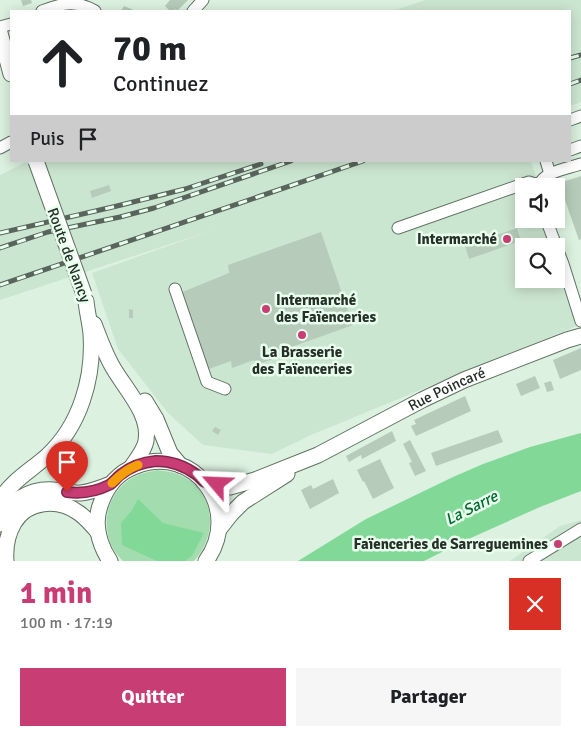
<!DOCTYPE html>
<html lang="fr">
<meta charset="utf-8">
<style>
:root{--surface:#fff;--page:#f6f6f6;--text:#202124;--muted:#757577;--accent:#c83d74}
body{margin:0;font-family:Signika,sans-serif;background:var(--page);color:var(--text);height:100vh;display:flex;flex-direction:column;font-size:19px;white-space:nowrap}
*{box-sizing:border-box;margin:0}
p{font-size:16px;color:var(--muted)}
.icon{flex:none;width:28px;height:28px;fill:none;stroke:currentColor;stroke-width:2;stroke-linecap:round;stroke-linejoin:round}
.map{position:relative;height:561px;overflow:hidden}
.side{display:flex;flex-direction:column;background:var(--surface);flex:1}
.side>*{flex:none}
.top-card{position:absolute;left:10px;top:10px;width:561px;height:152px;border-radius:0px;box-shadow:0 2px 12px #0003;background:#fff;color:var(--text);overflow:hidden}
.buttons{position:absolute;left:515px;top:178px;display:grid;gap:10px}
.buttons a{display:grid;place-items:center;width:50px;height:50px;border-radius:0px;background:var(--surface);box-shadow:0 2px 12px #0003;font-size:25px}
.pin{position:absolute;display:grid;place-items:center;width:42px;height:42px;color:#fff;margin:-51px -21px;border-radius:50% 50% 50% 0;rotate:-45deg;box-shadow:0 0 5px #0007}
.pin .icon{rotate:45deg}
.me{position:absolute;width:55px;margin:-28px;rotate:296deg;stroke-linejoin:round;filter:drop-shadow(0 0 4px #0008)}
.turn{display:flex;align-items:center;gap:18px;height:105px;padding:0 20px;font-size:22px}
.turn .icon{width:65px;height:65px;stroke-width:2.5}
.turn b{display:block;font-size:35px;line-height:42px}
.then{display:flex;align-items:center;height:48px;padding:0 20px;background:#0003;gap:10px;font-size:19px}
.round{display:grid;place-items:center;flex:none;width:52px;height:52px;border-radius:0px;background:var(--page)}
.headline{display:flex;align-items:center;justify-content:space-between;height:85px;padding:0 20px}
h1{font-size:30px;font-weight:800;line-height:38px;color:var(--accent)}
.button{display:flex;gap:10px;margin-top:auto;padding:10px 20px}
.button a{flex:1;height:58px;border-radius:0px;background:var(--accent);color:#fff;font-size:20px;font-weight:800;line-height:58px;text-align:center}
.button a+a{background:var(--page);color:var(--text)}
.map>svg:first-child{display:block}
.built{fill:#cbe6d0;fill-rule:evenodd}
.green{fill:#a3ddaf}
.water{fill:#82d997}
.building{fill:#b6cbba}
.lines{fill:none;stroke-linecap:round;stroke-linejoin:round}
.minor-casing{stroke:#5f7262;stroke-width:13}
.major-casing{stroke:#5f7262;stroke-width:17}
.minor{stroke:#fff;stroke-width:11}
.major{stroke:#fff;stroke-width:15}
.rail-casing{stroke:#59655c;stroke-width:5}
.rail{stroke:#e9ffed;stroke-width:3;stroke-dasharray:9;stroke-linecap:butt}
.major-bridge-casing{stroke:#5f7262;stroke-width:17;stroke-linecap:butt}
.major-bridge{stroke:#fff;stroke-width:15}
.route-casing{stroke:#82284b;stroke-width:12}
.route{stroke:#c83d74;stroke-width:9}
.slow{stroke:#f59e0b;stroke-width:9}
.poi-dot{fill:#c83d74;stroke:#e9ffed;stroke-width:2}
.labels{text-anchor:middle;stroke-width:5;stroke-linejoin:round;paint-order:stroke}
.poi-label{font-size:15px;font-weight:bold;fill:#272f29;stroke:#e9ffed;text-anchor:end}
.street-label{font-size:15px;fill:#272f29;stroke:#e9ffed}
.water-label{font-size:16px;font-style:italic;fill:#016a2f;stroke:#e9ffed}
</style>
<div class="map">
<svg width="581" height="561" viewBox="0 0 581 561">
<rect width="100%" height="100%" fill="#dcf1e0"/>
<g class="built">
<path d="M425,0H581V102L570,106V11H393Z"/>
<path d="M28,161H531L539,186H524V219H550L581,324L311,435L272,454L203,445L168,413L118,349L92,273L213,230L0,300V175ZM524,246H556V279H524Z"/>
<path d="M581,520V561H510L560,526Z"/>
</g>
<path class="green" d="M157,470C165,471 173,472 180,475C215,491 219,534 194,561H123C97,537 103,493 134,477C141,473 149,472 157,470Z"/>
<g class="water">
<path d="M581,433V491L540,507L464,541L424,561H298L366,519L453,477L483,464L530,447Z"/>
<path d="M138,499L163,523L204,533L192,556L185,561H157L122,545L121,523L132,510Z"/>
</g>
<g class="building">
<path d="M21,0H31L32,3L23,6Z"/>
<path d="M170,0H188L177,11L175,9L173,11H170L165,6Z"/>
<path d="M124,6L136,11H121Z"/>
<path d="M581,176V239L579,240L559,183Z"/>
<path d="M109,185L111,191L92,198L90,191Z"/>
<path d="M517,228L521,241L469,259L465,246Z"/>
<path d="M321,232L353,325L286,349L288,354L256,365L254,360L232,368L231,361L206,370L180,293L229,273L228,265Z"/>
<path d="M129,309L133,310V318H129Z"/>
<path d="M581,348V370L560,379L553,360Z"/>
<path d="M535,376L540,388L521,396L516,384Z"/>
<path d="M551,381L554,390L547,392L544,383Z"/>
<path d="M465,396L471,411L416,436L411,426L416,424L414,420Z"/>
<path d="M215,427L221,430L218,435L212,431Z"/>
<path d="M498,430L503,442L436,466L431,453Z"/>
<path d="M392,431L396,441L362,459L361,455L349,462L346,456Z"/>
<path d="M410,440L426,471L415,476L409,463L412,462L403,444Z"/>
<path d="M380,459L394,488L373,499L364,481L363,482L357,470Z"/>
<path d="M333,479L339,493L310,509L301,490L311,485L313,489Z"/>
</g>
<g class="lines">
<g class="minor-casing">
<g id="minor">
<path d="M42,11C63,3 76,0 95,11"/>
<path d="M193,11L203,0"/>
<path d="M0,27L11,24"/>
<path d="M570,120L581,116"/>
<path d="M0,148L11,142"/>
<path d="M570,150L581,146"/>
<path d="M546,161L550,174"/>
<path d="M538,186C545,171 566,169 581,164"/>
<path d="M546,219L563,264L581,321"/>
<path d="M398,228L529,182L538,185"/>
<path d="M175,289L207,382L225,389"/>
<path d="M529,561L581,529"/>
</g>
</g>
<g class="major-casing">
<g id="major">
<path d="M0,33L11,74"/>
<path d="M94,324C99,337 104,351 111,364C123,387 151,413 146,441C144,451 136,460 131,468"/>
<path d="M145,401L156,419L170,453L180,465"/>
<path id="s1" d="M204,482L230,487L255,480L318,455L422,400L464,380L567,340L581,336"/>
<path d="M0,500C13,480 30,471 47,456C80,426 94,378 91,334C90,323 87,312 86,301"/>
<path d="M0,524C8,501 30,488 54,490C63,490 72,494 81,493C91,492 101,488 111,484"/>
<path d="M220,528L231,514L243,502L287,474"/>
<path d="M6,561C5,548 7,535 14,523C27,500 58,498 79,513C86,518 92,525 98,532"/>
<path d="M110,561C99,544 93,523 101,503C107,486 119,472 136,466C195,443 243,510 206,561"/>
</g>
</g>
<use href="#minor" class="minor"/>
<use href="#major" class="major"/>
<g class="rail-casing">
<g id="rail">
<path d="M570,58L581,55"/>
<path d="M570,84L581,80"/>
<path d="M0,233L117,206L185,189L261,164"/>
<path d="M0,248L48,232L120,217L154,208L291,161"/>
<path d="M0,285L363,161"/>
</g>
</g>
<use href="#rail" class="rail"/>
<g class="major-bridge-casing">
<path id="major-bridge" d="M36,161L84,294"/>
</g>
<use href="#major-bridge" class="major-bridge"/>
</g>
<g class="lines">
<g class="route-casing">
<path id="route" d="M67,492C82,494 95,492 109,485C113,483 116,478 120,475C130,467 144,462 156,461C171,461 185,466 197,475C200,477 202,481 205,482C209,484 214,484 217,484"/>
</g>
<use href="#route" class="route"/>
<path class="slow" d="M112,483C120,475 127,469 138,465"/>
</g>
<g class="poi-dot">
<circle cx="507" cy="239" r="5"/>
<circle cx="266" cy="309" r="5"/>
<circle cx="302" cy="335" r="5"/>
<circle cx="558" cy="544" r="5"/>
</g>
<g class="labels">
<g class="poi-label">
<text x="497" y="244">Intermarché</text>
<text x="276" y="305" text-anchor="start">Intermarché<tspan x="276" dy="17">des Faïenceries</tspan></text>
<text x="302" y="357" text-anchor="middle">La Brasserie<tspan x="302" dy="17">des Faïenceries</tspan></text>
<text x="548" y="549">Faïenceries de Sarreguemines</text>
</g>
<g class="street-label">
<text transform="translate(69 255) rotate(70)" y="5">Route de Nancy</text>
<text dy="5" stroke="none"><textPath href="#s1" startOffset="265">Rue Poincaré</textPath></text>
</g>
<g class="water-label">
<text transform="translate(471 507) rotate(-27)" y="6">La Sarre</text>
</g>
</g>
</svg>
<div class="buttons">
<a><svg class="icon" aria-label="sound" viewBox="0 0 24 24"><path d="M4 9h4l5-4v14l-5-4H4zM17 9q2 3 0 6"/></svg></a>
<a><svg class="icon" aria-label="search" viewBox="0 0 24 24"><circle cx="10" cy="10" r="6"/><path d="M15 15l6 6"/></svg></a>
</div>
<div class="pin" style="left:67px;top:492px;background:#d93025"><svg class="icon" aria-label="arrive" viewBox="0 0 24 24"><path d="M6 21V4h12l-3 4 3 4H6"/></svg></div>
<svg class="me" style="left:217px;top:484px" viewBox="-20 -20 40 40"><path d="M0-17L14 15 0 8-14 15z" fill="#c83d74" stroke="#fff" stroke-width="4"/></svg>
<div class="top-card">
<div class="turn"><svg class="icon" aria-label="ahead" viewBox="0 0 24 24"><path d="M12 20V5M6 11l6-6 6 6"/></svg><div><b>70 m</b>Continuez</div></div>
<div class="then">Puis<svg class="icon" aria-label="arrive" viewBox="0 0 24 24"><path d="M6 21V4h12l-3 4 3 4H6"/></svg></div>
</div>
</div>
<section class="side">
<div class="headline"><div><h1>1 min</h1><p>100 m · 17:19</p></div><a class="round" style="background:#d93025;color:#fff"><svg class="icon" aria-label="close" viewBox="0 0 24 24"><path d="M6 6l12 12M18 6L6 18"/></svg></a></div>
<div class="button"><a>Quitter</a><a>Partager</a></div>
</section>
